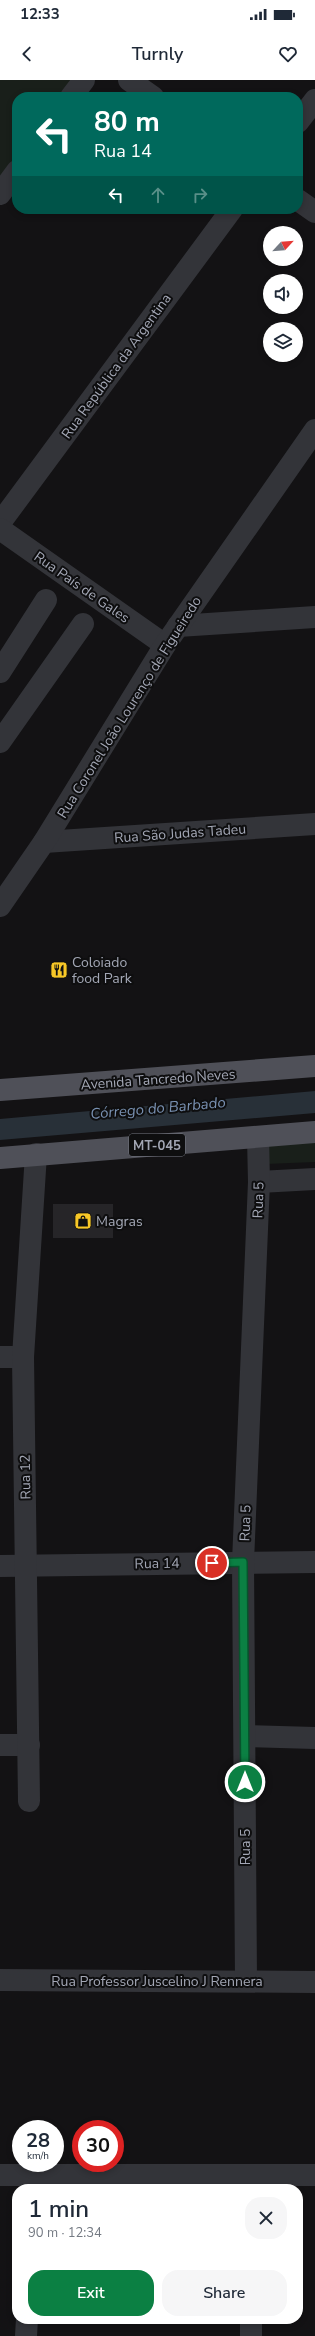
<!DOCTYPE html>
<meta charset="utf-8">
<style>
:root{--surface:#fff;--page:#f6f6f7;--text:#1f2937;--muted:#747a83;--accent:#0b8043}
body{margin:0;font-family:"Nunito Sans",sans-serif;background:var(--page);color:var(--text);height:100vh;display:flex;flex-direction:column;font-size:15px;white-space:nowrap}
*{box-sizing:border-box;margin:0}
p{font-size:13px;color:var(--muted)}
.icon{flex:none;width:22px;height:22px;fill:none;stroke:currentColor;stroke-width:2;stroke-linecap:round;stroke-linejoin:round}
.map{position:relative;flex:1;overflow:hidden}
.details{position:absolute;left:12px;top:2104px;width:291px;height:140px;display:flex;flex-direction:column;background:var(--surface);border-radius:16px;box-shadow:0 2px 6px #0003}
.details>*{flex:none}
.banner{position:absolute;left:12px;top:12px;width:291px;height:122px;border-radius:16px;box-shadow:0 2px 6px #0003;background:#00695c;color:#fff;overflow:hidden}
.needle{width:26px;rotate:64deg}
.controls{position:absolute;left:263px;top:146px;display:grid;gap:8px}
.controls a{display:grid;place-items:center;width:40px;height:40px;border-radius:50%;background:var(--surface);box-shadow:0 2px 6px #0003;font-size:20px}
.speed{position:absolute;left:12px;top:2040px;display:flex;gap:8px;font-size:20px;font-weight:700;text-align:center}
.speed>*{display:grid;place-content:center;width:52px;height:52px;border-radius:50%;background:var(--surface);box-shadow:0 2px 6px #0003;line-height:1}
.speed small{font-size:10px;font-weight:400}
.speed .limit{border:6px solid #d22;background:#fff;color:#111}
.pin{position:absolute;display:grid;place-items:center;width:34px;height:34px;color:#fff;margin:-17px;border:2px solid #fff;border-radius:50%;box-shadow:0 1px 4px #0007}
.me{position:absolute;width:44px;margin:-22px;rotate:0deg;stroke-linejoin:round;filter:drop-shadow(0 0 3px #0008)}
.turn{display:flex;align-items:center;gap:14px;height:84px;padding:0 16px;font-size:18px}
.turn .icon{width:52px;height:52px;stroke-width:2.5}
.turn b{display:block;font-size:28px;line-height:34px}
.lanes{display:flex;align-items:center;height:38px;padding:0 16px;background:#0003;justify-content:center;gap:20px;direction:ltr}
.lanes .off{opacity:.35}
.round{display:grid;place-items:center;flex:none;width:42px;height:42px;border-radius:16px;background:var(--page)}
.overview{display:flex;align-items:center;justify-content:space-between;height:68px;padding:0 16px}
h1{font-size:24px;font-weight:600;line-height:30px}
.button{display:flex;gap:8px;margin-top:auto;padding:8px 16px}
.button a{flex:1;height:46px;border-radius:16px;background:var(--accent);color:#fff;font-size:16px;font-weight:600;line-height:46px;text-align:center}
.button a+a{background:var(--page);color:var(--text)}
.status{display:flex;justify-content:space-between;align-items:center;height:28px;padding:0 20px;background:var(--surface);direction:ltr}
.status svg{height:11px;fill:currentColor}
header{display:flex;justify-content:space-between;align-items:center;height:52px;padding:0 16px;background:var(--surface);font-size:18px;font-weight:600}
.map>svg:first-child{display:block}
.green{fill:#191f1a}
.water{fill:#283038}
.building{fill:#262528}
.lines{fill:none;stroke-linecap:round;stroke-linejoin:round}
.minor{stroke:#333439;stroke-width:22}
.major{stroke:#4f5058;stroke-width:22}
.route-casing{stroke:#07532c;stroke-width:10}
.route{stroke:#0b8043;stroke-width:7}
.labels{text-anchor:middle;stroke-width:4;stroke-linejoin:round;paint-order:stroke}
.shield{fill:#0e0e0f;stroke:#767983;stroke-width:1}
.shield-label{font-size:13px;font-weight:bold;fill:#a3a7b5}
.street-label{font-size:14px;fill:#a3a7b5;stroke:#0e0e0f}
.poi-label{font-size:14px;fill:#a3a7b5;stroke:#0e0e0f;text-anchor:start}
.water-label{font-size:15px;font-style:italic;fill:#7991b2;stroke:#0e0e0f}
</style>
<div class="status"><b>12:33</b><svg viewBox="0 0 49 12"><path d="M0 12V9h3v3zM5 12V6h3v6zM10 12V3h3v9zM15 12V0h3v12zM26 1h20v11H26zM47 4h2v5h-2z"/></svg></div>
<header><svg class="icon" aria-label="back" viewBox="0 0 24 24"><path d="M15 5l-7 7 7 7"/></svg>Turnly<svg class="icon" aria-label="heart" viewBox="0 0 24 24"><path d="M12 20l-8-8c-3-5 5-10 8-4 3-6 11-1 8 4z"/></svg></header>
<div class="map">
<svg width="315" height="2256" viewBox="0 0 315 2256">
<rect width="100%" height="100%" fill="#131214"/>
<g class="green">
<path d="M0,0H81L69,17H17V87L0,110Z"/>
<path d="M315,1058V1082L266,1084L267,1064Z"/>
</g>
<path class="water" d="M315,1011V1033L0,1060V1039Z"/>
<rect class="building" x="53" y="1124" width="60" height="34"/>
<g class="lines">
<g class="minor">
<path d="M129,0L153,17"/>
<path d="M71,17L84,0"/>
<path d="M298,42L315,20"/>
<path d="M0,114L17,91"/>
<path d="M298,120L315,132"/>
<path d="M0,443L232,129"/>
<path d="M0,449L165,565"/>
<path d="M178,546L315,537"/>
<path d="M0,592L46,520"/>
<path d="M0,662L83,544"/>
<path d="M44,762L315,744"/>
<path d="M0,826L44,762L165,565L315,350"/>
<path d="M259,1102L315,1099"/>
<path d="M0,1277H23"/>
<path d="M0,1486L315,1482"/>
<path d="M245,1656L315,1658"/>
<path d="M0,1665H29"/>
<path d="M29,1721L23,1277L36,1074"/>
<path d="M0,1900L315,1902"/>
<path d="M246,1901L243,1482L259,1102L258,1057"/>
<path d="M0,2095H315"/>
<path d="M26,2256L27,2239"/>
<path d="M251,2256V2239"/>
</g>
<g class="major">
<path d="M0,1010L315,986"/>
<path d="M0,1078L315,1052"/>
</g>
</g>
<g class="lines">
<g class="route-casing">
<path id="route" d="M212,1483L243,1482L245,1702"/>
</g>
<use href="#route" class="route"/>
</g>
<defs>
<g id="restaurant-square" transform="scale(0.9)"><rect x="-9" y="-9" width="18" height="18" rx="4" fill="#f8c827" stroke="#0e0e0f"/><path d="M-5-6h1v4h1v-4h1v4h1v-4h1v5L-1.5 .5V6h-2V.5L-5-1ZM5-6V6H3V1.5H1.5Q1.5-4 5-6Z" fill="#111"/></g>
<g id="shop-square" transform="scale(0.9)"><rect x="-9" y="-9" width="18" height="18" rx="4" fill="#f8c827" stroke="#0e0e0f"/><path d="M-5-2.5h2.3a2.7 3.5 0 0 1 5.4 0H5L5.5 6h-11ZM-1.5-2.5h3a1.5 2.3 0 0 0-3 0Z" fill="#111"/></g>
</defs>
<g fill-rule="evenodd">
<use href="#restaurant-square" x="59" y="890"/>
<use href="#shop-square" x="83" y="1141"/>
</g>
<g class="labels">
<rect class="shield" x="129" y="1054" width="56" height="22" rx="3"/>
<g class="shield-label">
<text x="157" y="1070">MT-045</text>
</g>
<g class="street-label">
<text transform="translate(116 286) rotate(-54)" y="5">Rua República da Argentina</text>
<text transform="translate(82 507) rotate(35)" y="5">Rua País de Gales</text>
<text transform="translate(129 627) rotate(-58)" y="5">Rua Coronel João Lourenço de Figueiredo</text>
<text transform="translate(180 753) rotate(-4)" y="5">Rua São Judas Tadeu</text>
<text transform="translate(158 999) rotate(-4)" y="5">Avenida Tancredo Neves</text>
<text transform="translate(258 1120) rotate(-88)" y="5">Rua 5</text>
<text transform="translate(25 1397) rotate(-91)" y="5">Rua 12</text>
<text transform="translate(245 1443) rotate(-88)" y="5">Rua 5</text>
<text transform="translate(157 1483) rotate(-1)" y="5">Rua 14</text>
<text transform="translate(245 1767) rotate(-90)" y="5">Rua 5</text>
<text x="157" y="1906">Rua Professor Juscelino J Rennera</text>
</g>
<g class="poi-label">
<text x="72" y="887">Coloiado<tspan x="72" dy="16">food Park</tspan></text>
<text x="96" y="1146">Magras</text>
</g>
<g class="water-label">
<text transform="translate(158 1028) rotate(-5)" y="5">Córrego do Barbado</text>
</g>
</g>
</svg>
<div class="controls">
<a><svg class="needle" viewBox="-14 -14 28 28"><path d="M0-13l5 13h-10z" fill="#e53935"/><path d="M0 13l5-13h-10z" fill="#747a83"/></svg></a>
<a><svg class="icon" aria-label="sound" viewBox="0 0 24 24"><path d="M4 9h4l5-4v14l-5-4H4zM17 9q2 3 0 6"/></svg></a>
<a><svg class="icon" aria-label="layers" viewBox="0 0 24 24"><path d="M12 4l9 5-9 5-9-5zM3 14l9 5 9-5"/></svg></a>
</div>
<div class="speed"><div>28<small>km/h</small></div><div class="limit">30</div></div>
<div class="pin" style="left:212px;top:1483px;background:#d93025"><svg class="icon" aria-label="arrive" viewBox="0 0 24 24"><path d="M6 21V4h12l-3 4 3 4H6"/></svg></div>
<svg class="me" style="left:245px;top:1702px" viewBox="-20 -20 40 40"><circle r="17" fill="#0b8043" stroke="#fff" stroke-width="3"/><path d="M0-11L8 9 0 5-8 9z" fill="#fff"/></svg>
<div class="banner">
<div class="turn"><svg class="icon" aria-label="left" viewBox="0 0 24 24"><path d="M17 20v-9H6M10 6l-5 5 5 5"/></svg><div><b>80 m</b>Rua 14</div></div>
<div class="lanes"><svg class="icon" aria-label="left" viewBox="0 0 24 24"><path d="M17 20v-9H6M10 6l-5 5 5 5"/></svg><svg class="icon off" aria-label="ahead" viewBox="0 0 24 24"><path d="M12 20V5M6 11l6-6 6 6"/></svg><svg class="icon off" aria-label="right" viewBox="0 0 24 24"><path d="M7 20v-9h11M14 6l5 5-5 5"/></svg></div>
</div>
<section class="details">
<div class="overview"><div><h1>1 min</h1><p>90 m · 12:34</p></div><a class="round"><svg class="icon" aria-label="close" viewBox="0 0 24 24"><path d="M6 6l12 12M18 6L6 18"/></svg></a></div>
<div class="button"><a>Exit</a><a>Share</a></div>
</section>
</div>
